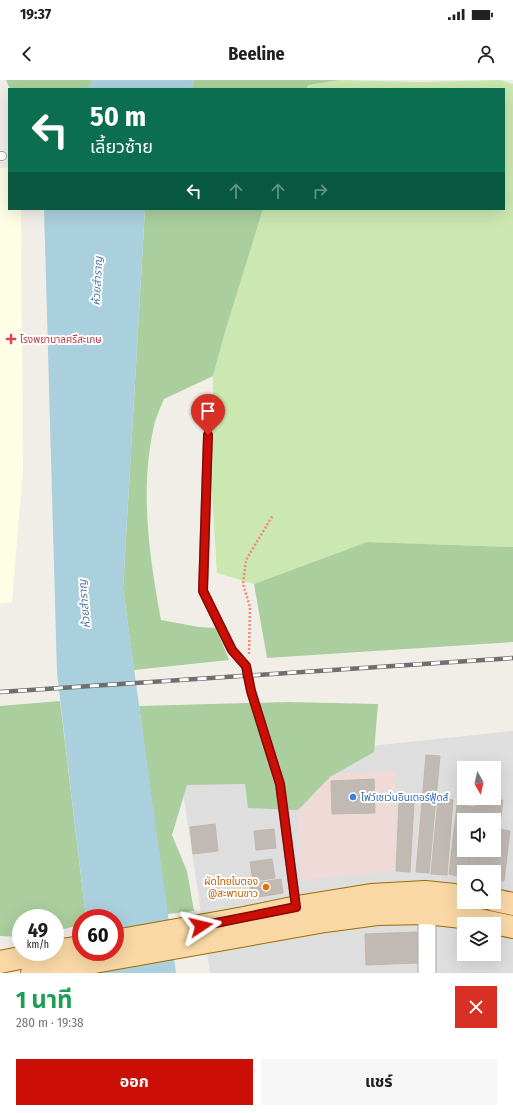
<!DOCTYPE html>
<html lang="th">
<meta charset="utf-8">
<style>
:root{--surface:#fff;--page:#f6f6f6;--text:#202124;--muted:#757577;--accent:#cb0f07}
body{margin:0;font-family:"Fira Sans Condensed","Noto Sans Thai",sans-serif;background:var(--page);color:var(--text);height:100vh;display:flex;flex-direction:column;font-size:15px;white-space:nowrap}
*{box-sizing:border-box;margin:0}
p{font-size:13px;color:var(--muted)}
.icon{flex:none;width:22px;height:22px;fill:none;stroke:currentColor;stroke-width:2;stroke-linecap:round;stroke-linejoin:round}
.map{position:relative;height:893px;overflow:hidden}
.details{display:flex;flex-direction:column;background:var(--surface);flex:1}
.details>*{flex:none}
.hud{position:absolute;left:8px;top:8px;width:497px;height:122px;border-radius:0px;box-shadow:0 4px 16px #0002;background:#0b6e4f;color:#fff;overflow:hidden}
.needle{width:26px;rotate:172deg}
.fabs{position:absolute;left:457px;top:681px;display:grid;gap:8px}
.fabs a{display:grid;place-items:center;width:44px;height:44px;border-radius:0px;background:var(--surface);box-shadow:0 4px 16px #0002;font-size:20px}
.speed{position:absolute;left:12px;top:829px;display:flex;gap:8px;font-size:20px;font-weight:700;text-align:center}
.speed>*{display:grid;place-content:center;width:52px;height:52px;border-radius:50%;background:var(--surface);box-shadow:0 4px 16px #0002;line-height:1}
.speed small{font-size:10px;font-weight:400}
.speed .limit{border:6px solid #d22;background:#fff;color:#111}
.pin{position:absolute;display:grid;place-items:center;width:34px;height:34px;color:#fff;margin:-41px -17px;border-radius:50% 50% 50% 0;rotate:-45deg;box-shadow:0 0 4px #0007}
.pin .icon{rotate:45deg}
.me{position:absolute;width:44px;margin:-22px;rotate:80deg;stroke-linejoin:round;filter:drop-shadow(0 0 3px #0008)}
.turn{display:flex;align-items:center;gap:14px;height:84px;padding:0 16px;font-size:18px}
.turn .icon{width:52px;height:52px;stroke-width:2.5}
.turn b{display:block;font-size:28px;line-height:34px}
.lanes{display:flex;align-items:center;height:38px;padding:0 16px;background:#0003;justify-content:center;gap:20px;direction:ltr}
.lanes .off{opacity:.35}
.round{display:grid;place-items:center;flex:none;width:42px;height:42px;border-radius:0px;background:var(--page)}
.head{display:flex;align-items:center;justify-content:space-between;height:68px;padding:0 16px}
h1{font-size:24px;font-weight:700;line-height:30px;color:#1e9e55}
.action{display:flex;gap:8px;margin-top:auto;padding:8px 16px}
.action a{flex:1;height:46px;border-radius:0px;background:var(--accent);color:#fff;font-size:16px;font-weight:700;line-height:46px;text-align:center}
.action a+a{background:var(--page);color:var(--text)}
.status{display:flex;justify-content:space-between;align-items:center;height:28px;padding:0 20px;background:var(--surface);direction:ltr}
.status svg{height:11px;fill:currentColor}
header{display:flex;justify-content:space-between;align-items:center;height:52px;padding:0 16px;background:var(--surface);font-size:18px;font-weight:700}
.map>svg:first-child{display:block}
.residential{fill:#dfdede;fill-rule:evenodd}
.commercial{fill:#f0dad8}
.education{fill:#fdfee3}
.grass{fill:#cae8b0}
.forest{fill:#aace9e}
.water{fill:#aacfdd}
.building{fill:#c1bab4;stroke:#c2b6aa}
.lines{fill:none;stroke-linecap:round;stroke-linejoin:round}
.lane-casing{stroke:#a5a5a5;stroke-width:10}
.street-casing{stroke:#a5a5a5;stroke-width:19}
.primary-casing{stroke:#986d05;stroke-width:24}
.path{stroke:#f58774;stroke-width:2.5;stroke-dasharray:2 2;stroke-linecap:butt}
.lane{stroke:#fff;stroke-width:8}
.street{stroke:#fff;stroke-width:17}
.primary{stroke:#f9d8a5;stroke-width:22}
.rail-casing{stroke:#6f6f6f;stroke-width:4.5}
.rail{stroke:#fff;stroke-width:3;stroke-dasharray:9;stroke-linecap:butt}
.route-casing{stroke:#840a05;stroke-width:10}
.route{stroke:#cb0f07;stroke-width:7}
.health-dot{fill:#e0444e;stroke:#fff;stroke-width:1.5}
.shop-dot{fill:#3f7fe0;stroke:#fff;stroke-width:1.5}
.food-dot{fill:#e8710a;stroke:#fff;stroke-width:1.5}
.labels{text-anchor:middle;stroke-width:4;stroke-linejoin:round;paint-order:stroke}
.health-label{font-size:10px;fill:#be3a42;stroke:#fff;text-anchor:start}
.shop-label{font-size:10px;fill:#366cbe;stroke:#fff;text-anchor:start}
.food-label{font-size:10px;fill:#c56008;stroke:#fff;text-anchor:end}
.water-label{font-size:11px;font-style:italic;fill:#4c76a6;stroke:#fff}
</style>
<div class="status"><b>19:37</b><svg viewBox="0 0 49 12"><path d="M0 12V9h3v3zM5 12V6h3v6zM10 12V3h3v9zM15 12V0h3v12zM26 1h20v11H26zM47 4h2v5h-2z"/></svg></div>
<header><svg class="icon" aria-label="back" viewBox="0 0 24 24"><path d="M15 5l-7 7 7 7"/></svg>Beeline<svg class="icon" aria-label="person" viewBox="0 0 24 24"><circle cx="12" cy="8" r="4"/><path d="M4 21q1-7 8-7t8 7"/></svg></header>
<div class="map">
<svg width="513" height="893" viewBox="0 0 513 893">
<rect width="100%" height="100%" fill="#f1eee8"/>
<path class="residential" d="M513,651V893H210L179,686ZM464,688H494V718H464ZM464,740H494V770H464ZM464,792H494V822H464ZM464,844H494V874H464Z"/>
<path class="commercial" d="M396,691L394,791L301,800L297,695Z"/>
<path class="education" d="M9,87V129H21L23,389L12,522L0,523V88Z"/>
<path class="grass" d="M340,0L420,2L501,0L513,4V467L367,462L254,504L217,493L212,416L213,296L225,252L263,129H504V9H306L307,5Z"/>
<g class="forest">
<path d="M6,0H93L87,9H10Z"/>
<path d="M194,0H340L308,5L306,9H191Z"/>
<path d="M145,129H263L225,252L213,296L164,319C161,327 157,334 155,342C139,407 149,475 161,540L199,547L216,548L229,580L134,590L123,509Z"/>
<path d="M367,462L513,467V562L267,578L254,504Z"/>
<path d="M60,621L86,838H81V845L55,851V838H21V857L0,856V626Z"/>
<path d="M288,622L378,624L374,672L330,697L298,730L248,728L245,704L187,705L172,755L187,791L194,831L167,834L139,626Z"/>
</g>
<g class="water">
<path d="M93,0H194L191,9H87Z"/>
<path d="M44,129H145L123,509L176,893H93L115,872V838H86L57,593Z"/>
</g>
<g class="building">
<path d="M426,675L440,676L429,793L416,792Z"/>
<path d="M374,699L375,733L332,734L331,701Z"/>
<path d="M438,718L453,720L447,795L431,794Z"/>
<path d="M477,718H486L483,740H474Z"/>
<path d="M486,718L503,720L494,793L477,792L480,770H494V740H483Z"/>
<path d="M399,722L414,723L410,792L396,791Z"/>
<path d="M457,725L467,726L458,796L449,794Z"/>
<path d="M467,726L476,727L474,740H465Z"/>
<path d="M215,744L218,771L193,774L190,747Z"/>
<path d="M464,748V770H470L468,792H464V796H458Z"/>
<path d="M274,749L276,768L256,770L254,751Z"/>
<path d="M499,749L510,751L504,801L494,800Z"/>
<path d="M470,770H480L477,792H468Z"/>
<path d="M272,779L275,798L253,801L250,782Z"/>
<path d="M281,799L283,813L252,818L250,804Z"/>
<path d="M417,852L418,883L366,885L365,854Z"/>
</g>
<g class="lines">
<g class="lane-casing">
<g id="lane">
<path d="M0,76H2"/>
<path d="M208,355L203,511L232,570L246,586L251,611L280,704L296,826"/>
</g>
</g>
<g class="street-casing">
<path id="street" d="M427,833V893"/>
</g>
<g class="primary-casing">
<g id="primary">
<path d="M494,820L513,824"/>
<path d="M115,861L244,838L297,827L371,815L425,812L464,816"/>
<path d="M55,871L81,867"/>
<path d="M0,882L50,872"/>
<path d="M32,893L325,841L377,834L427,833L470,838L513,847"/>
</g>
</g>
<path class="path" d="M249,574L250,527L243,504L246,480L273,435"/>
<use href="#lane" class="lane"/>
<use href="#street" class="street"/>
<use href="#primary" class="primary"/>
<g class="rail-casing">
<path id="rail" d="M0,612L513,578"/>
</g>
<use href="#rail" class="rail"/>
</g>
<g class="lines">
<g class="route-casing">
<path id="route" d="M201,846L296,827L280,704L251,611L246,586L232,570L203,511L208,355"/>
</g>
<use href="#route" class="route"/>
</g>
<path class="health-dot" d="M9 253h4v4h4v4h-4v4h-4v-4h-4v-4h4z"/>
<circle class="shop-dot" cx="353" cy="717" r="4"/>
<circle class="food-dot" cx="266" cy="807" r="4"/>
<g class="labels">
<g class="health-label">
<text x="20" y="263">โรงพยาบาลศรีสะเกษ</text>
</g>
<g class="shop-label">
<text x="361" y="721">โฟว์เซเว่นอินเตอร์ฟู้ดส์</text>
</g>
<g class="food-label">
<text x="258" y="805">ผัดไทยใบตอง<tspan x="258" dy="12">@สะพานขาว</tspan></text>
</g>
<g class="water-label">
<text transform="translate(97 201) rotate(-87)" y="4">ห้วยสำราญ</text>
<text transform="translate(84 524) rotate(-95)" y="4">ห้วยสำราญ</text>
</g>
</g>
</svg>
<div class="fabs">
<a><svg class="needle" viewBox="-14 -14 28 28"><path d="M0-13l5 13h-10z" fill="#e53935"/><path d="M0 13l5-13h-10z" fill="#757577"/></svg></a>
<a><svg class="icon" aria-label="sound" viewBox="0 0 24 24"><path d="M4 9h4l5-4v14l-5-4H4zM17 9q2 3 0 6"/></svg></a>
<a><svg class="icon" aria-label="search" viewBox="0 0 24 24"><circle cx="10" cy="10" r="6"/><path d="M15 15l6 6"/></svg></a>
<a><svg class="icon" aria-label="layers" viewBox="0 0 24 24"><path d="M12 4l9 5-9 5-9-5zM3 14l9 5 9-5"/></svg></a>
</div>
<div class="speed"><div>49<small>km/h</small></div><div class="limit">60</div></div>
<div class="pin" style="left:208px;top:355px;background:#d93025"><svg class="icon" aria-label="arrive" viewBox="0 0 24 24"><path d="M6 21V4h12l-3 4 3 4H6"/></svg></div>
<svg class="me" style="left:201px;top:846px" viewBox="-20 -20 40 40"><path d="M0-17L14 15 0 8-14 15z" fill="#cb0f07" stroke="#fff" stroke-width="4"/></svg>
<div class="hud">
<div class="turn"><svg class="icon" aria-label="left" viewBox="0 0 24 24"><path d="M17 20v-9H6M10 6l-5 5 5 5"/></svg><div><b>50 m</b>เลี้ยวซ้าย</div></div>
<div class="lanes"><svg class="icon" aria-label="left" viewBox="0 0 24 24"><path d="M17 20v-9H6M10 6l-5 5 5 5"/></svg><svg class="icon off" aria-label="ahead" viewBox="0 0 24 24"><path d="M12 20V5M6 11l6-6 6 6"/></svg><svg class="icon off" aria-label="ahead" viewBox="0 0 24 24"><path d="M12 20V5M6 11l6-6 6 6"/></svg><svg class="icon off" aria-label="right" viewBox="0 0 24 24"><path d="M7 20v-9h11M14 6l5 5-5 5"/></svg></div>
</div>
</div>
<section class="details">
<div class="head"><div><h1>1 นาที</h1><p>280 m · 19:38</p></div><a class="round" style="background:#d93025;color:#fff"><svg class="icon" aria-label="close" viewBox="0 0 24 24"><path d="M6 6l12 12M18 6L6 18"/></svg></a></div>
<div class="action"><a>ออก</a><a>แชร์</a></div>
</section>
